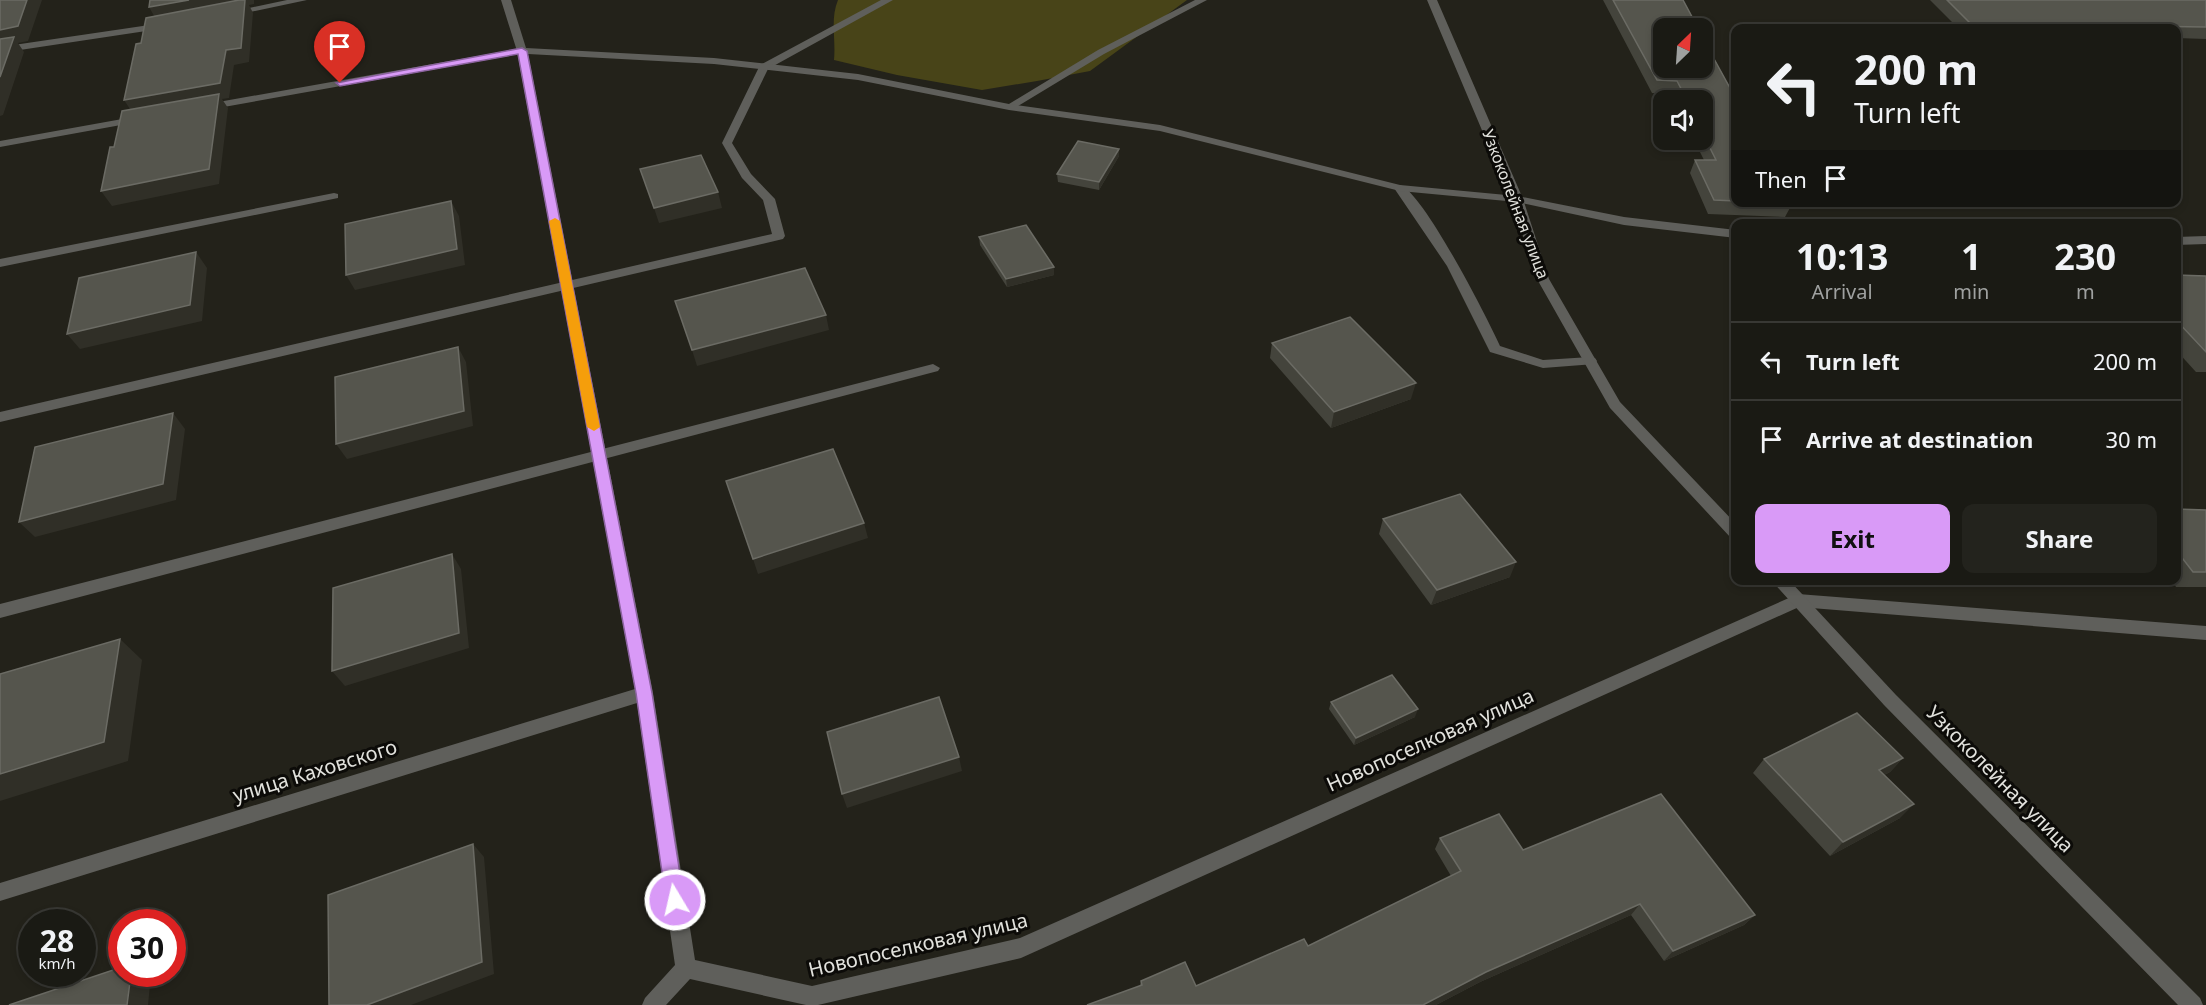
<!DOCTYPE html>
<meta charset="utf-8">
<style>
:root{--surface:#1a1a14;--page:#23231d;--text:#f1f3f6;--muted:#9fa1a0;--line:#383834;--accent:#d99af7}
body{margin:0;font-family:"Noto Sans",sans-serif;background:var(--page);color:var(--text);height:100vh;display:flex;flex-direction:column;font-size:22px;white-space:nowrap}
*{box-sizing:border-box;margin:0}
p{font-size:20px;color:var(--muted)}
.icon{flex:none;width:33px;height:33px;fill:none;stroke:currentColor;stroke-width:2;stroke-linecap:round;stroke-linejoin:round}
.map{position:relative;flex:1;overflow:hidden}
.details{position:absolute;left:1731px;top:219px;width:450px;height:366px;display:flex;flex-direction:column;background:var(--surface);border-radius:12px;box-shadow:0 3px 9px #0003,0 0 0 2px var(--line)}
.details>*{flex:none}
.top-card{position:absolute;left:1731px;top:24px;width:450px;height:183px;border-radius:12px;box-shadow:0 3px 9px #0003,0 0 0 2px var(--line);background:#1a1a14;color:var(--text);overflow:hidden}
.needle{width:39px;rotate:25deg}
.fabs{position:absolute;left:1653px;top:18px;display:grid;gap:12px}
.fabs a{display:grid;place-items:center;width:60px;height:60px;border-radius:12px;background:var(--surface);box-shadow:0 3px 9px #0003,0 0 0 2px var(--line);font-size:30px}
.speed{position:absolute;left:18px;top:909px;display:flex;gap:12px;font-size:30px;font-weight:700;text-align:center}
.speed>*{display:grid;place-content:center;width:78px;height:78px;border-radius:50%;background:var(--surface);box-shadow:0 3px 9px #0003,0 0 0 2px var(--line);line-height:1}
.speed small{font-size:15px;font-weight:400}
.speed .limit{border:9px solid #d22;background:#fff;color:#111}
.pin{position:absolute;display:grid;place-items:center;width:51px;height:51px;color:#fff;margin:-62px -26px;border-radius:50% 50% 50% 0;rotate:-45deg;box-shadow:0 0 6px #0007}
.pin .icon{rotate:45deg}
.me{position:absolute;width:66px;margin:-33px;rotate:351deg;stroke-linejoin:round;filter:drop-shadow(0 0 4px #0008)}
.turn{display:flex;align-items:center;gap:21px;height:126px;padding:0 24px;font-size:27px}
.turn .icon{width:78px;height:78px;stroke-width:2.5}
.turn b{display:block;font-size:42px;line-height:51px}
.then{display:flex;align-items:center;height:57px;padding:0 24px;background:#0003;gap:12px;font-size:22px}
.eta{display:flex;justify-content:space-evenly;align-items:center;height:102px;text-align:center}
.eta b{font-size:36px;font-weight:700;line-height:42px}
.action{display:flex;gap:12px;margin-top:auto;padding:12px 24px}
.action a{flex:1;height:69px;border-radius:12px;background:var(--accent);color:#111;font-size:24px;font-weight:700;line-height:69px;text-align:center}
.action a+a{background:var(--page);color:var(--text)}
ul{padding:0;list-style:none}
li{display:flex;align-items:center;gap:18px;height:78px;padding:0 24px;border-top:2px solid var(--line)}
li div{flex:1}
li b{display:block;font-size:22px}
li em{font-style:normal}
.map>svg:first-child{display:block}
.green{fill:#484418}
.lines{fill:none;stroke-linecap:round;stroke-linejoin:round}
.service{fill:#5f5f5b;fill-rule:evenodd}
.minor{fill:#5f5f5b;fill-rule:evenodd}
.tertiary{fill:#5f5f5b;fill-rule:evenodd}
.wall{fill:#44443c}
.shaded-wall{fill:#302f27}
.building{fill:#55554d;stroke:#6b6b64;stroke-width:1.5}
.route{fill:#d99af7;stroke:#8d64a1;stroke-width:1.5}
.slow{fill:#f59e0b}
.labels{text-anchor:middle;stroke-width:6;stroke-linejoin:round;paint-order:stroke}
.street-label{font-size:16px;fill:#e2e2dd;stroke:#0c0b08}
.near-street-label{font-size:20px;fill:#e2e2dd;stroke:#0c0b08}
</style>
<div class="map">
<svg width="2206" height="1005" viewBox="0 0 2206 1005">
<rect width="100%" height="100%" fill="#23221a"/>
<path class="green" d="M838,0H1187L1090,71L1037,81L982,90L897,75L834,60C836,39 830,19 838,0Z"/>
<g class="lines">
<g class="service">
<path d="M287,0H307L231,16L226,13Z"/>
<path d="M881,0H893L768,69L732,143L751,174L775,199L785,236L783,239L0,422V412L772,234L763,200L742,178L722,143L760,65Z"/>
<path d="M1195,0H1207L1104,54L1013,109L1004,107L1098,50Z"/>
<path d="M163,23L166,24V28L0,53V47Z"/>
<path d="M522,48L527,51L525,53L207,110L202,107L207,104Z"/>
<path d="M139,116L143,117V121L0,147V141Z"/>
<path d="M1400,185C1423,192 1488,319 1500,346L1543,360L1590,357L1595,358L1597,361L1595,364L1543,368L1490,352L1447,266L1394,188Z"/>
<path d="M334,193L338,194V198L0,267V259Z"/>
<path d="M933,364L940,368L938,371L0,618V604Z"/>
</g>
<g class="minor">
<path d="M501,0H511L526,48L714,58L858,74L1009,104L1160,125L1400,185L1517,196L1624,217L1736,230V238L1624,225L1517,202L1400,191L1160,131L1009,110L858,80L714,64L528,54L653,693L695,960L812,986L1020,938L1798,594L2206,626V640L1799,607L1021,958L818,1005H806L690,979L666,1005H642L645,998L675,965L637,703L0,901V883L635,689L517,51Z"/>
<path d="M2206,236V244L2176,245V237Z"/>
</g>
<g class="tertiary">
<path d="M1427,0H1437L1523,199L1549,279L1620,402L1736,524V540L1731,538L1610,408L1537,279L1511,199Z"/>
<path d="M1771,580H1789L1896,695L2200,998L2203,1005H2178L1884,705Z"/>
</g>
</g>
<g class="wall">
<path d="M1603,0H1683L1736,99V202H1791L1792,204L1785,217L1708,214L1690,173L1695,160H1704L1694,140H1702V100H1676L1673,93H1652Z"/>
<path d="M1930,0H2206V39L2176,38V28H1958Z"/>
<path d="M1119,149V156L1099,190L1058,182L1057,174Z"/>
<path d="M1875,202H2123L2119,207L1879,209Z"/>
<path d="M979,237L1054,275L1007,287L980,245Z"/>
<path d="M2176,275L2206,276V372H2196L2176,350Z"/>
<path d="M1272,343L1411,399L1331,428L1270,358Z"/>
<path d="M2176,509L2206,510V587H2176L2172,580H2176Z"/>
<path d="M1383,519L1510,577L1431,605L1379,534Z"/>
<path d="M1331,702L1415,717L1354,745L1329,709Z"/>
<path d="M1903,758L1890,772L1884,775L1900,818L1830,856L1753,773L1764,759Z"/>
<path d="M1440,838L1523,850L1755,915L1744,925L1664,961L1631,915L1480,982L1436,1005L1140,985L1141,981L1196,986L1308,946L1451,876L1435,849Z"/>
</g>
<g class="shaded-wall">
<path d="M27,0H42L28,41L18,43L24,52L3,115L0,116V30Z"/>
<path d="M189,0H254V4L249,5L253,13L249,62L234,65L229,98L222,99L228,108L219,184L112,206L101,191L134,115L124,100L157,21L149,7Z"/>
<path d="M1119,149V156L1099,190V182Z"/>
<path d="M718,192L722,208L659,223L654,208Z"/>
<path d="M451,201L459,216L465,265L355,290L346,275Z"/>
<path d="M196,252L207,268L202,321L80,349L67,334Z"/>
<path d="M1054,267V275L1007,287L1006,279Z"/>
<path d="M826,315L829,330L697,366L692,350Z"/>
<path d="M458,347L466,362L473,426L347,459L336,444Z"/>
<path d="M1416,383L1411,399L1331,428L1334,412Z"/>
<path d="M173,413L185,429L176,500L35,537L19,522Z"/>
<path d="M864,523L868,538L758,574L753,559Z"/>
<path d="M452,554L461,569L469,648L345,686L332,671Z"/>
<path d="M1516,562L1510,577L1431,605L1437,590Z"/>
<path d="M120,639L142,660L128,761L0,801V774Z"/>
<path d="M1418,709L1415,717L1354,745L1356,738Z"/>
<path d="M959,757L962,771L847,808L842,794Z"/>
<path d="M1903,758L1890,772L1866,784L1879,770Z"/>
<path d="M1914,804L1900,818L1830,856L1843,842Z"/>
<path d="M473,844L484,857L494,974L411,1005H367Z"/>
<path d="M1640,904L1631,915L1480,982L1436,1005H1423L1486,972Z"/>
<path d="M1755,915L1744,925L1664,961L1673,951Z"/>
<path d="M131,974H149L151,975L148,1005H127Z"/>
</g>
<g class="building">
<path d="M0,0H27L18,26L0,30Z"/>
<path d="M150,0H189L149,7Z"/>
<path d="M239,0H245L241,48L226,50L220,83L124,100L136,44L141,43L146,18Z"/>
<path d="M1613,0H1683L1698,28H1664V68H1702V37L1736,99V201L1714,200L1695,160H1716L1702,132V100H1687L1677,81L1657,80Z"/>
<path d="M1947,0H2206V27L2137,26L2141,28H1975Z"/>
<path d="M14,37L0,77V39Z"/>
<path d="M219,94L209,169L101,191L110,147H114L122,111Z"/>
<path d="M1078,141L1119,149L1099,182L1057,174Z"/>
<path d="M701,155L718,192L654,208L640,169Z"/>
<path d="M451,201L457,249L346,275L345,224Z"/>
<path d="M1759,202H1791L1792,204Z"/>
<path d="M1026,225L1054,267L1006,279L979,237Z"/>
<path d="M196,252L190,305L67,334L79,278Z"/>
<path d="M805,268L826,315L692,350L675,301Z"/>
<path d="M2176,275L2206,276V352L2176,320Z"/>
<path d="M1350,317L1416,383L1334,412L1272,343Z"/>
<path d="M458,347L464,411L336,444L335,377Z"/>
<path d="M173,413L163,484L19,522L35,447Z"/>
<path d="M833,449L864,523L753,559L726,481Z"/>
<path d="M1460,494L1516,562L1437,590L1383,519Z"/>
<path d="M2176,509L2206,510V572H2193L2176,550Z"/>
<path d="M452,554L459,633L332,671L333,588Z"/>
<path d="M120,639L104,742L0,774V674Z"/>
<path d="M1392,675L1418,709L1356,738L1331,702Z"/>
<path d="M939,697L959,757L842,794L827,732Z"/>
<path d="M1857,713L1903,758L1879,770L1914,804L1843,842L1764,759Z"/>
<path d="M1661,794L1755,915L1673,951L1640,904L1486,972L1423,1005H1087L1142,985L1141,981L1185,962L1196,986L1304,939L1308,946L1461,871L1440,838L1499,814L1523,850Z"/>
<path d="M473,844L482,962L367,1005H329L328,895Z"/>
<path d="M122,967V974H131L127,1005H9Z"/>
</g>
<path class="route" d="M522,48L527,51L652,693L684,900L682,906L675,908L669,906L666,900L636,693L518,54L340,86L336,83Z"/>
<path class="slow" d="M555,218L560,221L600,427L594,431L587,427L549,221Z"/>
<g class="labels">
<g class="street-label">
<text transform="translate(1516 204) rotate(69)" y="6">Узкоколейная улица</text>
</g>
<g class="near-street-label">
<text transform="translate(1430 740) rotate(-24)" y="7">Новопоселковая улица</text>
<text transform="translate(315 771) rotate(-17)" y="7">улица Каховского</text>
<text transform="translate(2000 779) rotate(45)" y="7">Узкоколейная улица</text>
<text transform="translate(918 945) rotate(-13)" y="7">Новопоселковая улица</text>
</g>
</g>
</svg>
<div class="fabs">
<a><svg class="needle" viewBox="-14 -14 28 28"><path d="M0-13l5 13h-10z" fill="#e53935"/><path d="M0 13l5-13h-10z" fill="#9fa1a0"/></svg></a>
<a><svg class="icon" aria-label="sound" viewBox="0 0 24 24"><path d="M4 9h4l5-4v14l-5-4H4zM17 9q2 3 0 6"/></svg></a>
</div>
<div class="speed"><div>28<small>km/h</small></div><div class="limit">30</div></div>
<div class="pin" style="left:340px;top:83px;background:#d93025"><svg class="icon" aria-label="arrive" viewBox="0 0 24 24"><path d="M6 21V4h12l-3 4 3 4H6"/></svg></div>
<svg class="me" style="left:675px;top:900px" viewBox="-20 -20 40 40"><circle r="17" fill="#d99af7" stroke="#fff" stroke-width="3"/><path d="M0-11L8 9 0 5-8 9z" fill="#fff"/></svg>
<div class="top-card">
<div class="turn"><svg class="icon" aria-label="left" viewBox="0 0 24 24"><path d="M17 20v-9H6M10 6l-5 5 5 5"/></svg><div><b>200 m</b>Turn left</div></div>
<div class="then">Then<svg class="icon" aria-label="arrive" viewBox="0 0 24 24"><path d="M6 21V4h12l-3 4 3 4H6"/></svg></div>
</div>
<section class="details">
<div class="eta">
<div><b>10:13</b><p>Arrival</p></div>
<div><b>1</b><p>min</p></div>
<div><b>230</b><p>m</p></div>
</div>
<ul>
<li><svg class="icon" aria-label="left" viewBox="0 0 24 24"><path d="M17 20v-9H6M10 6l-5 5 5 5"/></svg><div><b>Turn left</b></div><em>200 m</em></li>
<li><svg class="icon" aria-label="arrive" viewBox="0 0 24 24"><path d="M6 21V4h12l-3 4 3 4H6"/></svg><div><b>Arrive at destination</b></div><em>30 m</em></li>
</ul>
<div class="action"><a>Exit</a><a>Share</a></div>
</section>
</div>
